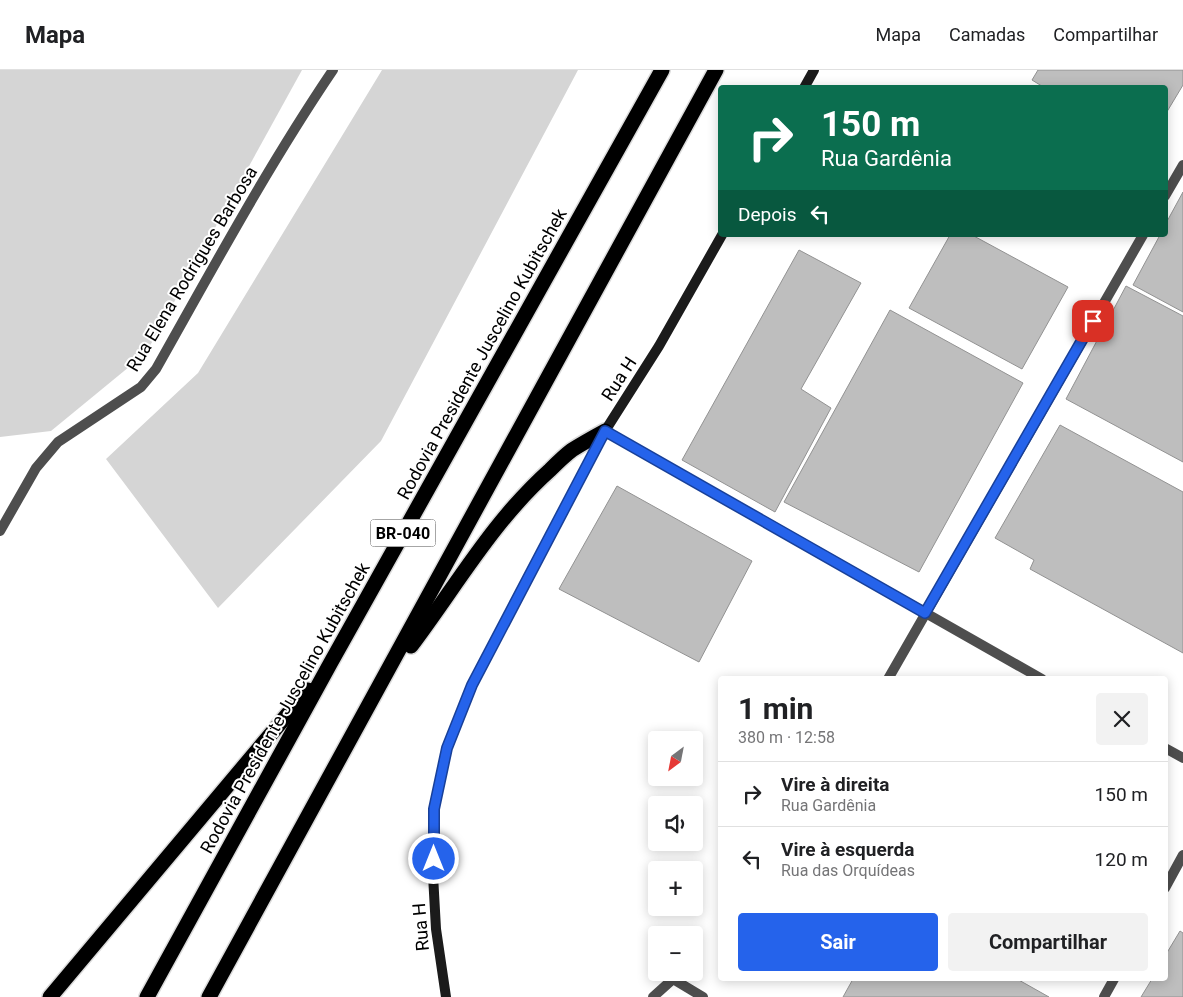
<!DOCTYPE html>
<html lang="pt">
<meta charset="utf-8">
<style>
:root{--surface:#fff;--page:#f2f2f2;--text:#202124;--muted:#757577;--line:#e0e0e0;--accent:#2563eb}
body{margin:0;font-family:Roboto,sans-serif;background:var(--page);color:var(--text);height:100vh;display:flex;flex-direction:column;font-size:19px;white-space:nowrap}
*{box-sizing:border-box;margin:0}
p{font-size:16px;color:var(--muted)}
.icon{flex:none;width:28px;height:28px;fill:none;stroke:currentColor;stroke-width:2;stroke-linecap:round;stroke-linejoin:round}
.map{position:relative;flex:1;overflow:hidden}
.sheet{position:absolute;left:718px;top:606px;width:450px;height:305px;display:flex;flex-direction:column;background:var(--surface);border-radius:5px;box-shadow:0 2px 12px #0003}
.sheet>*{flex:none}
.top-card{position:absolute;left:718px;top:15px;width:450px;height:152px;border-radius:5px;box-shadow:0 2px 12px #0003;background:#0b6e4f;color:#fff;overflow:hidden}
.needle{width:32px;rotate:212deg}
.buttons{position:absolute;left:648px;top:661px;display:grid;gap:10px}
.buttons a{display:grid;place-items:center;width:55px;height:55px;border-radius:5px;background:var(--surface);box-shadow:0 2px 12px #0003;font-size:25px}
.pin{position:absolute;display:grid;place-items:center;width:42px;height:42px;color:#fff;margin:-21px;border-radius:10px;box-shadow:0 2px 8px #0006}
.me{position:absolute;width:55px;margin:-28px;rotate:0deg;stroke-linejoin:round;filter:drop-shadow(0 0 4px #0008)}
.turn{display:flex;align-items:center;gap:18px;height:105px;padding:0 20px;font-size:22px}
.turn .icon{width:65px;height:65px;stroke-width:2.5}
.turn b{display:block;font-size:35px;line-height:42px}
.then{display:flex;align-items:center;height:48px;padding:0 20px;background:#0003;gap:10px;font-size:19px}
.round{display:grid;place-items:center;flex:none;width:52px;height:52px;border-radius:5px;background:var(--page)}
.summary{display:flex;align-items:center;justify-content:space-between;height:85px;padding:0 20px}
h1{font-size:30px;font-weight:700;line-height:38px}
.button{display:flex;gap:10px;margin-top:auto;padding:10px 20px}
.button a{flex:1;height:58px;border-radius:5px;background:var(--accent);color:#fff;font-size:20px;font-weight:700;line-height:58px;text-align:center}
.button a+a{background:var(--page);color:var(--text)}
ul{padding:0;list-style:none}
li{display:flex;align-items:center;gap:15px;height:65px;padding:0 20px;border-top:1px solid var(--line)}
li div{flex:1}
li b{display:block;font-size:19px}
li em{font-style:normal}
header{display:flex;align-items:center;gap:30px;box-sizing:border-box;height:70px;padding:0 25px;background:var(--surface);border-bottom:1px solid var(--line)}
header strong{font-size:24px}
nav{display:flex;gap:28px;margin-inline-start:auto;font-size:18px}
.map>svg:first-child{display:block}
.green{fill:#d5d5d5}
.building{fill:#bebebe;stroke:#929292}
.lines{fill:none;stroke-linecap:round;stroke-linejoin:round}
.motorway-casing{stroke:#dbdbdb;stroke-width:18}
.service{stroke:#4e4e4e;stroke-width:10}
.minor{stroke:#4e4e4e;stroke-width:10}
.secondary{stroke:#1b1b1b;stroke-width:10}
.motorway{stroke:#000;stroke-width:15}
.route-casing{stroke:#184099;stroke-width:12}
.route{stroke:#2563eb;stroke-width:9}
.labels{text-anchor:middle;stroke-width:4;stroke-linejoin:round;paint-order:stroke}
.shield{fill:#fff;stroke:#4c4c4c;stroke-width:1}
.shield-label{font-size:16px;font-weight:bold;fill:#000}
.street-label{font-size:18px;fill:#000;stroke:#fff}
</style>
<header>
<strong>Mapa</strong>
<nav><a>Mapa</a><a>Camadas</a><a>Compartilhar</a></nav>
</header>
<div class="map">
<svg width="1183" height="927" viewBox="0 0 1183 927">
<rect width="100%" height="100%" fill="#fff"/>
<g class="green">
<path d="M0,0H302L146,283L51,361L0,367Z"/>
<path d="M382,0H578L381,371L218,538L106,389L198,303Z"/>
</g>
<g class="building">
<path d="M1038,0H1183V15L1165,45V18H1045L1032,10Z"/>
<path d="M1183,122V242L1133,215L1160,165H1165V155Z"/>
<path d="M950,165H972L1068,217L1022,299L909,238Z"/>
<path d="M799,180L861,213L801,319L831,338L775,442L682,390Z"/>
<path d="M1126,216L1183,246V392L1066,329Z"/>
<path d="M890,240L1023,313L919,502L784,432Z"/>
<path d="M1060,355L1183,422V583L1030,499L1034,490L995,468Z"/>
<path d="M617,416L752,491L699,592L559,519Z"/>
<path d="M1180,861L1183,863V927H1141L1152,909H1165V886Z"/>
<path d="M853,909H1017L1049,927H843Z"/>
</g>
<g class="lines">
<g class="motorway-casing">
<g id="motorway">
<path d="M411,576C457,515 492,452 550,400C557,393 564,386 572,380C583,373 594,367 605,361"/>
<path d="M50,927L308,620"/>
<path d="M147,927L330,594L662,0"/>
<path d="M209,927L716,0"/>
</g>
</g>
<path class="service" d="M653,927L673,909L703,927"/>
<g class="minor">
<path d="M1165,126L1183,95"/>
<path d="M605,361L1042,609"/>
<path d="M0,461L36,398L58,372L141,317L156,299C213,198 268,96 333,0"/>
<path d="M888,609L1143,165"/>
<path d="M1165,678L1183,688"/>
<path d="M1165,818L1183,785"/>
<path d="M1104,927L1114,909"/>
</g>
<g class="secondary">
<path d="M804,18L814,0"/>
<path d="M446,927L436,859L433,805L434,739L447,678L472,615L605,361L659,276L722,165"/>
</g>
<use href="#motorway" class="motorway"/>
</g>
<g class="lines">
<g class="route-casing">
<path id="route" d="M434,789V739L447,678L472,615L605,361L925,543L1093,251"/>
</g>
<use href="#route" class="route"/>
</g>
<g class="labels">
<rect class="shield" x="370.5" y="449.5" width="65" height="27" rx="4"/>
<g class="shield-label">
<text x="403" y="469">BR-040</text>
</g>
<g class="street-label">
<text transform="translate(192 199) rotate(-59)" y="6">Rua Elena Rodrigues Barbosa</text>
<text transform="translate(482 284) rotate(-61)" y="6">Rodovia Presidente Juscelino Kubitschek</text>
<text transform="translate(619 309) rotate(-57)" y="6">Rua H</text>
<text transform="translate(285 638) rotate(-61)" y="6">Rodovia Presidente Juscelino Kubitschek</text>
<text transform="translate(421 857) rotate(-95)" y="6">Rua H</text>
</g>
</g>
</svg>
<div class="buttons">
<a><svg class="needle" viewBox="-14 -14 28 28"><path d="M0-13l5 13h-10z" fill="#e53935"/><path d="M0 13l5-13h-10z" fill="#757577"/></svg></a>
<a><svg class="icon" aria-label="sound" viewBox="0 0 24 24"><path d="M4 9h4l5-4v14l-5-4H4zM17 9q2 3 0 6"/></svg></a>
<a>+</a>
<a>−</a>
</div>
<div class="pin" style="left:1093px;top:251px;background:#d93025"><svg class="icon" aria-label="arrive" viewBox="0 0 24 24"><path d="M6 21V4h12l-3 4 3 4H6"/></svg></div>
<svg class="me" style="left:434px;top:789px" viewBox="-20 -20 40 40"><circle r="17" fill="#2563eb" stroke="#fff" stroke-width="3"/><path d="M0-11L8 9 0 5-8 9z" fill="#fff"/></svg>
<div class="top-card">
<div class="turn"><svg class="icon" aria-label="right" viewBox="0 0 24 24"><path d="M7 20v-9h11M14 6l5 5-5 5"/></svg><div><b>150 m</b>Rua Gardênia</div></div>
<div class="then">Depois<svg class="icon" aria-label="left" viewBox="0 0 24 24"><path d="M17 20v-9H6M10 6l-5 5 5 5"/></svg></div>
</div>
<section class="sheet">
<div class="summary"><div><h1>1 min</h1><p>380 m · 12:58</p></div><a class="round"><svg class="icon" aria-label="close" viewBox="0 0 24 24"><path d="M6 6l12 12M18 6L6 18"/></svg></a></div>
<ul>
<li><svg class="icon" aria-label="right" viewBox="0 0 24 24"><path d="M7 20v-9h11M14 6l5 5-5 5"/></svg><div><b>Vire à direita</b><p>Rua Gardênia</p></div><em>150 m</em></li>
<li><svg class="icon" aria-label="left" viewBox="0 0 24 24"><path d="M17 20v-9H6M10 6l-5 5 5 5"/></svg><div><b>Vire à esquerda</b><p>Rua das Orquídeas</p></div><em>120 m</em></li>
</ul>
<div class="button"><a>Sair</a><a>Compartilhar</a></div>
</section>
</div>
